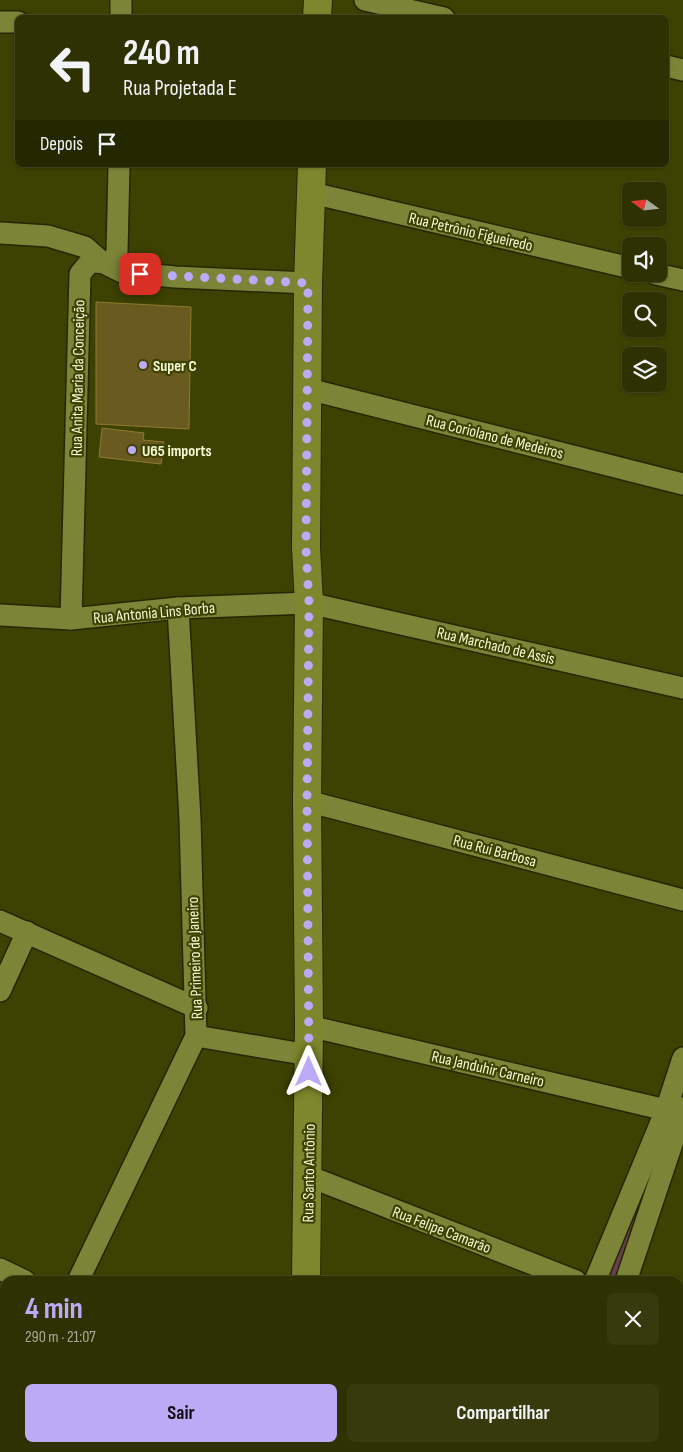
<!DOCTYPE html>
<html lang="pt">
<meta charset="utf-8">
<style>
:root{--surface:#2e3202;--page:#363a0c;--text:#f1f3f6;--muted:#a7aa99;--line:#494d24;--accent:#bcaaf6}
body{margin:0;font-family:"Sofia Sans Condensed",sans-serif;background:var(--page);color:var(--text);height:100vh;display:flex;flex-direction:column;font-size:19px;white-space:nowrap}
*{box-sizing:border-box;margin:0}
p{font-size:16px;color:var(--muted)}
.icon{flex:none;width:28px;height:28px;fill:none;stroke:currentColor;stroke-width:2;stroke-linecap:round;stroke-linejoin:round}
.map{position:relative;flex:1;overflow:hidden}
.drawer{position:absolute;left:0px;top:1276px;width:684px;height:176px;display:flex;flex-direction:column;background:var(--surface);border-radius:15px 15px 0 0;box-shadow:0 1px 4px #0004,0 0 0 1px var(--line)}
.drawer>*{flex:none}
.top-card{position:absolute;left:15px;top:15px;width:654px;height:152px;border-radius:8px;box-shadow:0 1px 4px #0004,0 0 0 1px var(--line);background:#2e3202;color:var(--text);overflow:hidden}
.needle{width:32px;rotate:285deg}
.buttons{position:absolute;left:622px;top:182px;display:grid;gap:10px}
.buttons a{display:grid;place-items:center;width:45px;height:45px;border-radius:8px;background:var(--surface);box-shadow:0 1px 4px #0004,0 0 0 1px var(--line);font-size:25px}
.pin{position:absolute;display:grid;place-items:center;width:42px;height:42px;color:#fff;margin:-21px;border-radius:10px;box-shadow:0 2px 8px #0006}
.me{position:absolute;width:55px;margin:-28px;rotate:0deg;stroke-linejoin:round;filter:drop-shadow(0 0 4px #0008)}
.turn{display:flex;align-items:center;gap:18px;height:105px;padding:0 25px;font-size:22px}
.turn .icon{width:65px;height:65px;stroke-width:2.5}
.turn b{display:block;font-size:35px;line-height:42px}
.then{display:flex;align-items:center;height:48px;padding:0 25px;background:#0003;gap:10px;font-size:19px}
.round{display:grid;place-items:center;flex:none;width:52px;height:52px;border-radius:8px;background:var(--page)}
.headline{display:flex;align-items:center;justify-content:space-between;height:85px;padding:0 25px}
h1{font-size:30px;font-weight:700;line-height:38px;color:var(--accent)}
.cta{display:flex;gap:10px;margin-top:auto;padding:10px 25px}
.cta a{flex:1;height:58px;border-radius:8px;background:var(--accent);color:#111;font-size:20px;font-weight:700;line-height:58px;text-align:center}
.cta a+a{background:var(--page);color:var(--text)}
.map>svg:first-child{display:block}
.green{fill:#693e4f}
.building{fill:#695a20;stroke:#8f7b2c}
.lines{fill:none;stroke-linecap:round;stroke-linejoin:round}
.street-casing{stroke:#242800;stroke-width:24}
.secondary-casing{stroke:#242800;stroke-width:30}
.street{stroke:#7c8438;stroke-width:21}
.secondary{stroke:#7e872d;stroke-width:28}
.route{stroke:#bcaaf6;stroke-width:9;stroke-dasharray:0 16.2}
.poi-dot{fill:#bcaaf6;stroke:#3d4202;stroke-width:2}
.labels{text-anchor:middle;stroke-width:4.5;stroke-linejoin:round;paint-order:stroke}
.street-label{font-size:16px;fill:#f3f9d2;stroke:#3d4202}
.poi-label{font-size:16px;font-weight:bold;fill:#f3f9d2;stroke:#3d4202;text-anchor:start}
</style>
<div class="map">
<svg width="683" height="1452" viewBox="0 0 683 1452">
<rect width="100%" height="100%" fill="#3d4202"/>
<path class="green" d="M669,1118L620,1281H599Z"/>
<g class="building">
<path d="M96,302L191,307L189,429L96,424Z"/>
<path d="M102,428L144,433L143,440L164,442L161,464L99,457Z"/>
</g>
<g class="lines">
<g class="street-casing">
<g id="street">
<path d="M121,0V18"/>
<path d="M365,0L444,18"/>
<path d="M0,22H18"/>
<path d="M666,66L683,70"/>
<path d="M312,193L631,268"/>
<path d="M0,233L48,236L85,247L102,262L122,272L175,277L308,283"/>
<path d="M656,274L683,280"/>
<path d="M308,389L683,484"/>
<path d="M0,615L71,619L178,608L309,603L683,688"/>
<path d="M71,619L80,274L90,262C103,262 113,266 117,252L119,165"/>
<path d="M307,801L683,900"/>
<path d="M0,921L197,1008"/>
<path d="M0,991L27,932"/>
<path d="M309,1026L666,1110L683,1108"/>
<path d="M196,1036L309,1055"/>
<path d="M308,1176L576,1281"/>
<path d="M0,1269L25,1281"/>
<path d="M78,1281L196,1036L190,819L178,608"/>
<path d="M595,1281L666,1110L683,1058"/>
<path d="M626,1281L683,1111"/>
<path d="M679,1310H683"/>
<path d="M0,1442L5,1432"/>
<path d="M452,1448L464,1452"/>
<path d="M173,1452L175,1448"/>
<path d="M513,1452L515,1448"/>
<path d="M578,1452L579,1448"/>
</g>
</g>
<g class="secondary-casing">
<g id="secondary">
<path d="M317,18L318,0"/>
<path d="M306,1281L309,1026L307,801L309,603L306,548L308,283L312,165"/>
<path d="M305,1448V1452"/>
</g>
</g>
<use href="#street" class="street"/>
<use href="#secondary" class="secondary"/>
</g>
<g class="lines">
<path class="route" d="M140,274L308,283L306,548L309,603L307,801L309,1072"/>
</g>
<g class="poi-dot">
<circle cx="143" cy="365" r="5"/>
<circle cx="132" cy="450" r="5"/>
</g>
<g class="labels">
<g class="street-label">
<text transform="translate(471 231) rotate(13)" y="6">Rua Petrônio Figueiredo</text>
<text transform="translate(77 378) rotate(-89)" y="6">Rua Anita Maria da Conceição</text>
<text transform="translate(495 436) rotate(14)" y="6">Rua Coriolano de Medeiros</text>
<text transform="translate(154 612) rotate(-5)" y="6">Rua Antonia Lins Borba</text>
<text transform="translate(496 645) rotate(13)" y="6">Rua Marchado de Assis</text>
<text transform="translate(495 850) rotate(15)" y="6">Rua Rui Barbosa</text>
<text transform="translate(194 958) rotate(-92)" y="6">Rua Primeiro de Janeiro</text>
<text transform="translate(488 1068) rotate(13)" y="6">Rua Janduhir Carneiro</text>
<text transform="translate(308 1173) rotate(-89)" y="6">Rua Santo Antônio</text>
<text transform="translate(442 1229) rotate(21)" y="6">Rua Felipe Camarão</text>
</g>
<g class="poi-label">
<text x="153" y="371">Super C</text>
<text x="142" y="456">U65 imports</text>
</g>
</g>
</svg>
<div class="buttons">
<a><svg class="needle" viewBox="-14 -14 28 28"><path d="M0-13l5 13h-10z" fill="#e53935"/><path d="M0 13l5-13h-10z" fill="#a7aa99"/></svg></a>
<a><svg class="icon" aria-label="sound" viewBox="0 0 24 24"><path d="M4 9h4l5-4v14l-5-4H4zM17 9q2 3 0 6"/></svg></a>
<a><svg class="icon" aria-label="search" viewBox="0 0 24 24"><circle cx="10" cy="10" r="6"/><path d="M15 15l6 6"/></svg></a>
<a><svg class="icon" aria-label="layers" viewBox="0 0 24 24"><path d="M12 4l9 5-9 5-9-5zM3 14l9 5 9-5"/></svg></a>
</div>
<div class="pin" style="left:140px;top:274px;background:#d93025"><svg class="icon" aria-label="arrive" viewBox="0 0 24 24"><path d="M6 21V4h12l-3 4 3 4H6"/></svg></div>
<svg class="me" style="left:309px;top:1072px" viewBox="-20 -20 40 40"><path d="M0-17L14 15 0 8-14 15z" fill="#bcaaf6" stroke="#fff" stroke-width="4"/></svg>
<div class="top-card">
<div class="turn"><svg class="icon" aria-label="left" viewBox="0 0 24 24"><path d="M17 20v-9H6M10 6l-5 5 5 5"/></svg><div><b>240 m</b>Rua Projetada E</div></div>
<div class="then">Depois<svg class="icon" aria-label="arrive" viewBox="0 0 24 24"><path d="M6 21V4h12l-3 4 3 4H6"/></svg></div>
</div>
<section class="drawer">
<div class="headline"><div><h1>4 min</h1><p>290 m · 21:07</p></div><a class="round"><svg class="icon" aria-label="close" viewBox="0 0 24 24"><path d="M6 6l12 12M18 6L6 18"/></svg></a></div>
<div class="cta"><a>Sair</a><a>Compartilhar</a></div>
</section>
</div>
